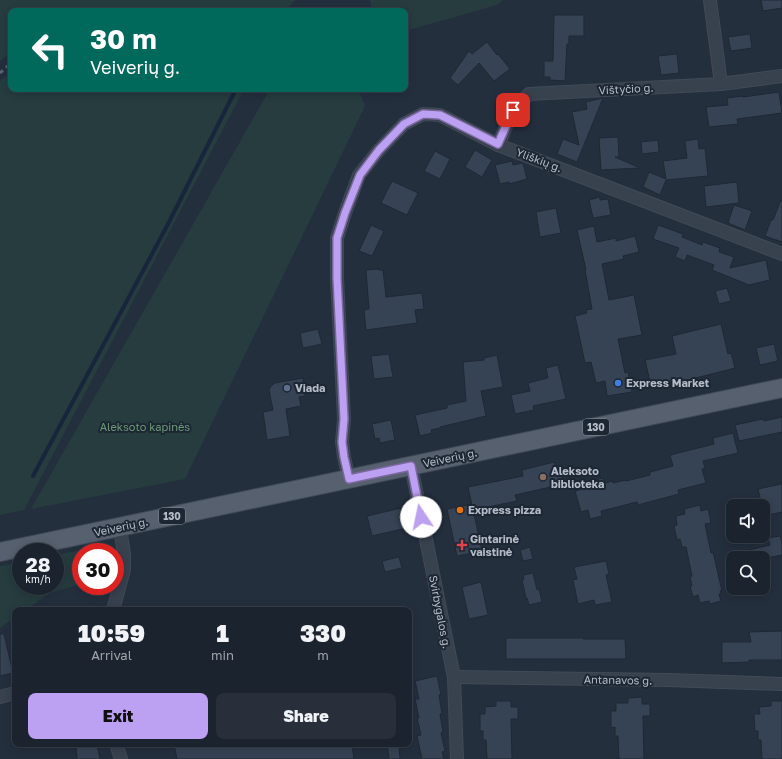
<!DOCTYPE html>
<meta charset="utf-8">
<style>
:root{--surface:#1b232e;--page:#282f3a;--text:#f1f3f6;--muted:#a0a4aa;--line:#39404a;--accent:#bca0f2}
body{margin:0;font-family:"Golos Text",sans-serif;background:var(--page);color:var(--text);height:100vh;display:flex;flex-direction:column;font-size:15px;white-space:nowrap}
*{box-sizing:border-box;margin:0}
p{font-size:13px;color:var(--muted)}
.icon{flex:none;width:22px;height:22px;fill:none;stroke:currentColor;stroke-width:2;stroke-linecap:round;stroke-linejoin:round}
.map{position:relative;flex:1;overflow:hidden}
.panel{position:absolute;left:12px;top:607px;width:400px;height:140px;display:flex;flex-direction:column;background:var(--surface);border-radius:8px;box-shadow:0 2px 10px #0003,0 0 0 1px var(--line)}
.panel>*{flex:none}
.top-card{position:absolute;left:8px;top:8px;width:400px;height:84px;border-radius:8px;box-shadow:0 2px 10px #0003,0 0 0 1px var(--line);background:#00695c;color:#fff;overflow:hidden}
.fabs{position:absolute;left:726px;top:499px;display:grid;gap:8px}
.fabs a{display:grid;place-items:center;width:44px;height:44px;border-radius:8px;background:var(--surface);box-shadow:0 2px 10px #0003,0 0 0 1px var(--line);font-size:20px}
.speed{position:absolute;left:12px;top:543px;display:flex;gap:8px;font-size:20px;font-weight:700;text-align:center}
.speed>*{display:grid;place-content:center;width:52px;height:52px;border-radius:50%;background:var(--surface);box-shadow:0 2px 10px #0003,0 0 0 1px var(--line);line-height:1}
.speed small{font-size:10px;font-weight:400}
.speed .limit{border:6px solid #d22;background:#fff;color:#111}
.pin{position:absolute;display:grid;place-items:center;width:34px;height:34px;color:#fff;margin:-17px;border-radius:8px;box-shadow:0 2px 6px #0006}
.me{position:absolute;width:44px;margin:-22px;rotate:349deg;stroke-linejoin:round;filter:drop-shadow(0 0 3px #0008)}
.turn{display:flex;align-items:center;gap:14px;height:84px;padding:0 16px;font-size:18px}
.turn .icon{width:52px;height:52px;stroke-width:2.5}
.turn b{display:block;font-size:28px;line-height:34px}
.eta{display:flex;justify-content:space-evenly;align-items:center;height:68px;text-align:center}
.eta b{font-size:24px;font-weight:800;line-height:28px}
.cta{display:flex;gap:8px;margin-top:auto;padding:8px 16px}
.cta a{flex:1;height:46px;border-radius:8px;background:var(--accent);color:#111;font-size:16px;font-weight:800;line-height:46px;text-align:center}
.cta a+a{background:var(--page);color:var(--text)}
.map>svg:first-child{display:block}
.green{fill:#263c3f}
.lines{fill:none;stroke-linecap:round;stroke-linejoin:round}
.stream{stroke:#17263c;stroke-width:4}
.building{fill:#364354;stroke:#1f2835}
.minor-casing{stroke:#414a57;stroke-width:14}
.primary-casing{stroke:#414a57;stroke-width:20}
.minor{stroke:#38414e;stroke-width:12}
.primary{stroke:#56606e;stroke-width:18}
.rail{stroke:#5a6575;stroke-width:3;stroke-dasharray:4 4;stroke-linecap:butt}
.route-casing{stroke:#7a689d;stroke-width:10}
.route{stroke:#bca0f2;stroke-width:7}
.shop-dot{fill:#3f7fe0;stroke:#1d2633;stroke-width:1.5}
.service-dot{fill:#5c6f8a;stroke:#1d2633;stroke-width:1.5}
.education-dot{fill:#8d6e63;stroke:#1d2633;stroke-width:1.5}
.food-dot{fill:#e8710a;stroke:#1d2633;stroke-width:1.5}
.health-dot{fill:#e0444e;stroke:#1d2633;stroke-width:1.5}
.labels{text-anchor:middle;stroke-width:4;stroke-linejoin:round;paint-order:stroke}
.shield{fill:#1d2633;stroke:#878f9c;stroke-width:1}
.shield-label{font-size:10px;font-weight:bold;fill:#b4bcc9}
.street-label{font-size:11px;fill:#b4bcc9;stroke:#1d2633}
.poi-label{font-size:11px;font-weight:bold;fill:#b4bcc9;stroke:#1d2633;text-anchor:start}
.park-label{font-size:11px;fill:#6b9a76;stroke:#1d2633}
</style>
<div class="map">
<svg width="782" height="759" viewBox="0 0 782 759">
<rect width="100%" height="100%" fill="#242f3e"/>
<g class="green">
<path d="M0,0H295L285,11H11V52L0,61Z"/>
<path d="M370,0H503L497,5L405,31V11H372Z"/>
<path d="M11,71V89H244L24,510L0,515V81Z"/>
<path d="M270,89H358L365,106L185,479L31,509Z"/>
<path d="M102,546L108,552H81V584L50,593L26,610H15V617L0,628V566L21,562V586H55V555Z"/>
</g>
<g class="lines">
<path class="stream" d="M33,476L167,226L236,89"/>
</g>
<g class="building">
<path d="M761,0H782V8L763,11Z"/>
<path d="M554,15H584V36H569V44H567L565,81L550,80V77H544V61H553Z"/>
<path d="M750,34L752,48L731,51L728,37Z"/>
<path d="M487,42L497,55L498,54L510,69L494,81L479,63L458,85L450,78L469,51L472,54Z"/>
<path d="M677,54L679,73L661,75L658,56Z"/>
<path d="M779,92L782,113L737,119L738,124L709,127L706,107L728,105L727,98L743,96V97Z"/>
<path d="M603,98L577,162L557,154L563,139L579,145L572,112L587,109L586,102Z"/>
<path d="M618,137L619,157H615L640,168L601,170L599,138Z"/>
<path d="M698,139L699,149L705,148L708,176L666,180L660,195L643,187L649,172L666,179L663,161L687,158L685,141Z"/>
<path d="M658,140L659,152L642,154L641,142Z"/>
<path d="M475,150L492,160L482,177L465,167Z"/>
<path d="M435,151L450,159L440,179L424,171Z"/>
<path d="M512,161L513,165L523,163L527,179L509,184V182L500,184L495,165Z"/>
<path d="M392,181L418,193L407,215L381,203Z"/>
<path d="M737,182L739,203L706,207L704,186Z"/>
<path d="M600,197V200L608,199L611,215L593,218L589,200Z"/>
<path d="M781,200H782V242L765,236L771,220H773Z"/>
<path d="M734,205L752,211L745,230L728,223Z"/>
<path d="M556,208L561,233L540,237L536,212Z"/>
<path d="M371,225L384,231L372,256L359,251Z"/>
<path d="M658,225L683,234L682,237L702,245L703,242L720,248L719,252L734,257L730,268L766,260L770,280L749,285L712,270L714,265L687,255L685,261L675,257L679,248L653,239Z"/>
<path d="M594,226L597,242L616,238V241L635,236L639,252L623,256L624,259L602,264L609,300L634,295L642,335L618,339L625,373L628,372L632,392L607,396L605,381L596,383L591,362L585,363L575,316L587,313L586,310L592,309L585,270H586L577,230Z"/>
<path d="M379,269V270H383L386,297L422,293L424,309L415,310L417,323L366,330L364,310L369,309L366,270Z"/>
<path d="M727,288L731,301L719,304L715,291Z"/>
<path d="M721,324L728,354L731,353L735,368L692,379L651,386L645,360L676,354L672,336Z"/>
<path d="M318,329L322,344L303,348L300,333Z"/>
<path d="M774,344L778,361L760,365L756,348Z"/>
<path d="M389,354L393,377L374,379L371,356Z"/>
<path d="M497,355L503,387L481,391L486,416L440,427V428L431,430L432,433L420,436L415,415L447,408V405L466,401L463,362L484,360V358Z"/>
<path d="M558,365L566,399L533,406L534,410L515,414L511,395L530,391L528,383L548,378L546,368Z"/>
<path d="M303,378L305,396L299,397L301,406L286,409L290,436L267,440L263,412L273,410L269,390L271,386L275,383Z"/>
<path d="M782,417V432L739,441L735,425L763,419L764,421Z"/>
<path d="M391,420L395,440L380,443L379,438L375,439L372,424Z"/>
<path d="M733,433L738,453L703,461L705,468L702,469L706,483L678,490L679,494L638,505L637,502L601,511L602,516L590,519L588,510L581,512L575,491L592,486L591,481L603,478L605,483L613,481V483L626,480V481L650,475V472L673,466L670,455L714,444L713,438Z"/>
<path d="M554,462L556,470L560,469L564,484L515,495L517,501L473,510L468,487L523,476L522,470Z"/>
<path d="M782,484V512L764,516L763,506H762L758,489Z"/>
<path d="M472,504L482,551L457,556L447,509Z"/>
<path d="M700,505L701,511L708,509L711,523L705,524L711,553L713,552L722,591H720L721,594H719L721,601L710,604L709,601L700,603L698,595L693,597L690,586H692L690,577L692,576L686,547H682L680,539L677,540L674,526L677,525L676,516L685,514L684,509Z"/>
<path d="M401,508L406,528L372,536L367,516Z"/>
<path d="M780,536L782,543V555L767,558H732V554L770,545L768,538Z"/>
<path d="M530,547L533,559L523,561L520,550Z"/>
<path d="M399,557L402,568L385,572L382,561Z"/>
<path d="M606,561L609,574L606,575L612,602L595,605L594,600L578,604L573,580L577,579L574,567Z"/>
<path d="M533,573L537,590L539,589L542,602L529,605L527,598H526L522,580L524,579L523,575Z"/>
<path d="M481,582L488,615L469,619L462,587Z"/>
<path d="M782,631V660H749V662L722,663V642H751L749,632Z"/>
<path d="M0,634H4L13,673L0,676Z"/>
<path d="M506,638H583V639H625L626,659H506Z"/>
<path d="M437,676L441,695H439L442,714H440L443,732L441,733L445,751L442,752L444,759H422L417,736L421,735L417,718H419L415,699H419L415,681Z"/>
<path d="M642,697V704H650V716H643L644,759H619L618,736H615V727L611,728V711H616V703H628V698Z"/>
<path d="M496,701H511V707H518V719H511L512,759H487L486,740H483V731H480V714H485V707L496,706Z"/>
<path d="M771,701H782V759H762L761,740H758V731H755L754,714H760L759,707L771,706Z"/>
<path d="M91,744H97L100,759H77L76,746Z"/>
<path d="M209,744H352L354,759H177L174,745Z"/>
<path d="M387,744H399L400,759H389Z"/>
</g>
<g class="lines">
<g class="minor-casing">
<g id="minor">
<path d="M710,0L721,84"/>
<path d="M498,145L513,110L529,94L721,84L782,76"/>
<path d="M411,466L454,677L457,759"/>
<path d="M349,479L344,457L342,442L344,419L337,278V238L345,213L359,175L379,150L404,124L423,114L440,115L498,145L782,254"/>
<path d="M113,610L124,570V554L120,528"/>
<path d="M454,677L667,680L782,684"/>
<path d="M0,697L15,693"/>
<path d="M116,744L121,759"/>
</g>
</g>
<g class="primary-casing">
<path id="primary" d="M0,552L782,388"/>
</g>
<use href="#minor" class="minor"/>
<use href="#primary" class="primary"/>
<path class="rail" d="M0,73L11,63"/>
</g>
<g class="lines">
<g class="route-casing">
<path id="route" d="M421,517L411,466L349,479L344,457L342,442L344,419L337,278V238L345,213L360,175L379,150L404,124L423,114L440,115L498,144L513,110"/>
</g>
<use href="#route" class="route"/>
</g>
<circle class="shop-dot" cx="618" cy="383" r="4"/>
<circle class="service-dot" cx="287" cy="388" r="4"/>
<circle class="education-dot" cx="543" cy="477" r="4"/>
<circle class="food-dot" cx="460" cy="510" r="4"/>
<path class="health-dot" d="M460 539h4v4h4v4h-4v4h-4v-4h-4v-4h4z"/>
<g class="labels">
<g class="shield">
<rect x="583" y="419" width="26" height="16" rx="3"/>
<rect x="159" y="508" width="26" height="16" rx="3"/>
</g>
<g class="shield-label">
<text x="596" y="431">130</text>
<text x="172" y="520">130</text>
</g>
<g class="street-label">
<text transform="translate(626 89) rotate(-3)" y="4">Vištyčio g.</text>
<text transform="translate(539 160) rotate(21)" y="4">Yliškių g.</text>
<text transform="translate(450 458) rotate(-12)" y="4">Veiverių g.</text>
<text transform="translate(121 527) rotate(-12)" y="4">Veiverių g.</text>
<text transform="translate(440 612) rotate(79)" y="4">Svirbygalos g.</text>
<text transform="translate(618 680) rotate(1)" y="4">Antanavos g.</text>
</g>
<g class="poi-label">
<text x="626" y="387">Express Market</text>
<text x="295" y="392">Viada</text>
<text x="551" y="475">Aleksoto<tspan x="551" dy="13">biblioteka</tspan></text>
<text x="468" y="514">Express pizza</text>
<text x="470" y="543">Gintarinė<tspan x="470" dy="13">vaistinė</tspan></text>
</g>
<g class="park-label">
<text x="145" y="431">Aleksoto kapinės</text>
</g>
</g>
</svg>
<div class="fabs">
<a><svg class="icon" aria-label="sound" viewBox="0 0 24 24"><path d="M4 9h4l5-4v14l-5-4H4zM17 9q2 3 0 6"/></svg></a>
<a><svg class="icon" aria-label="search" viewBox="0 0 24 24"><circle cx="10" cy="10" r="6"/><path d="M15 15l6 6"/></svg></a>
</div>
<div class="speed"><div>28<small>km/h</small></div><div class="limit">30</div></div>
<div class="pin" style="left:513px;top:110px;background:#d93025"><svg class="icon" aria-label="arrive" viewBox="0 0 24 24"><path d="M6 21V4h12l-3 4 3 4H6"/></svg></div>
<svg class="me" style="left:421px;top:517px" viewBox="-20 -20 40 40"><circle r="19" fill="#fff"/><path d="M0-13L10 11 0 6-10 11z" fill="#bca0f2"/></svg>
<div class="top-card">
<div class="turn"><svg class="icon" aria-label="left" viewBox="0 0 24 24"><path d="M17 20v-9H6M10 6l-5 5 5 5"/></svg><div><b>30 m</b>Veiverių g.</div></div>
</div>
<section class="panel">
<div class="eta">
<div><b>10:59</b><p>Arrival</p></div>
<div><b>1</b><p>min</p></div>
<div><b>330</b><p>m</p></div>
</div>
<div class="cta"><a>Exit</a><a>Share</a></div>
</section>
</div>
